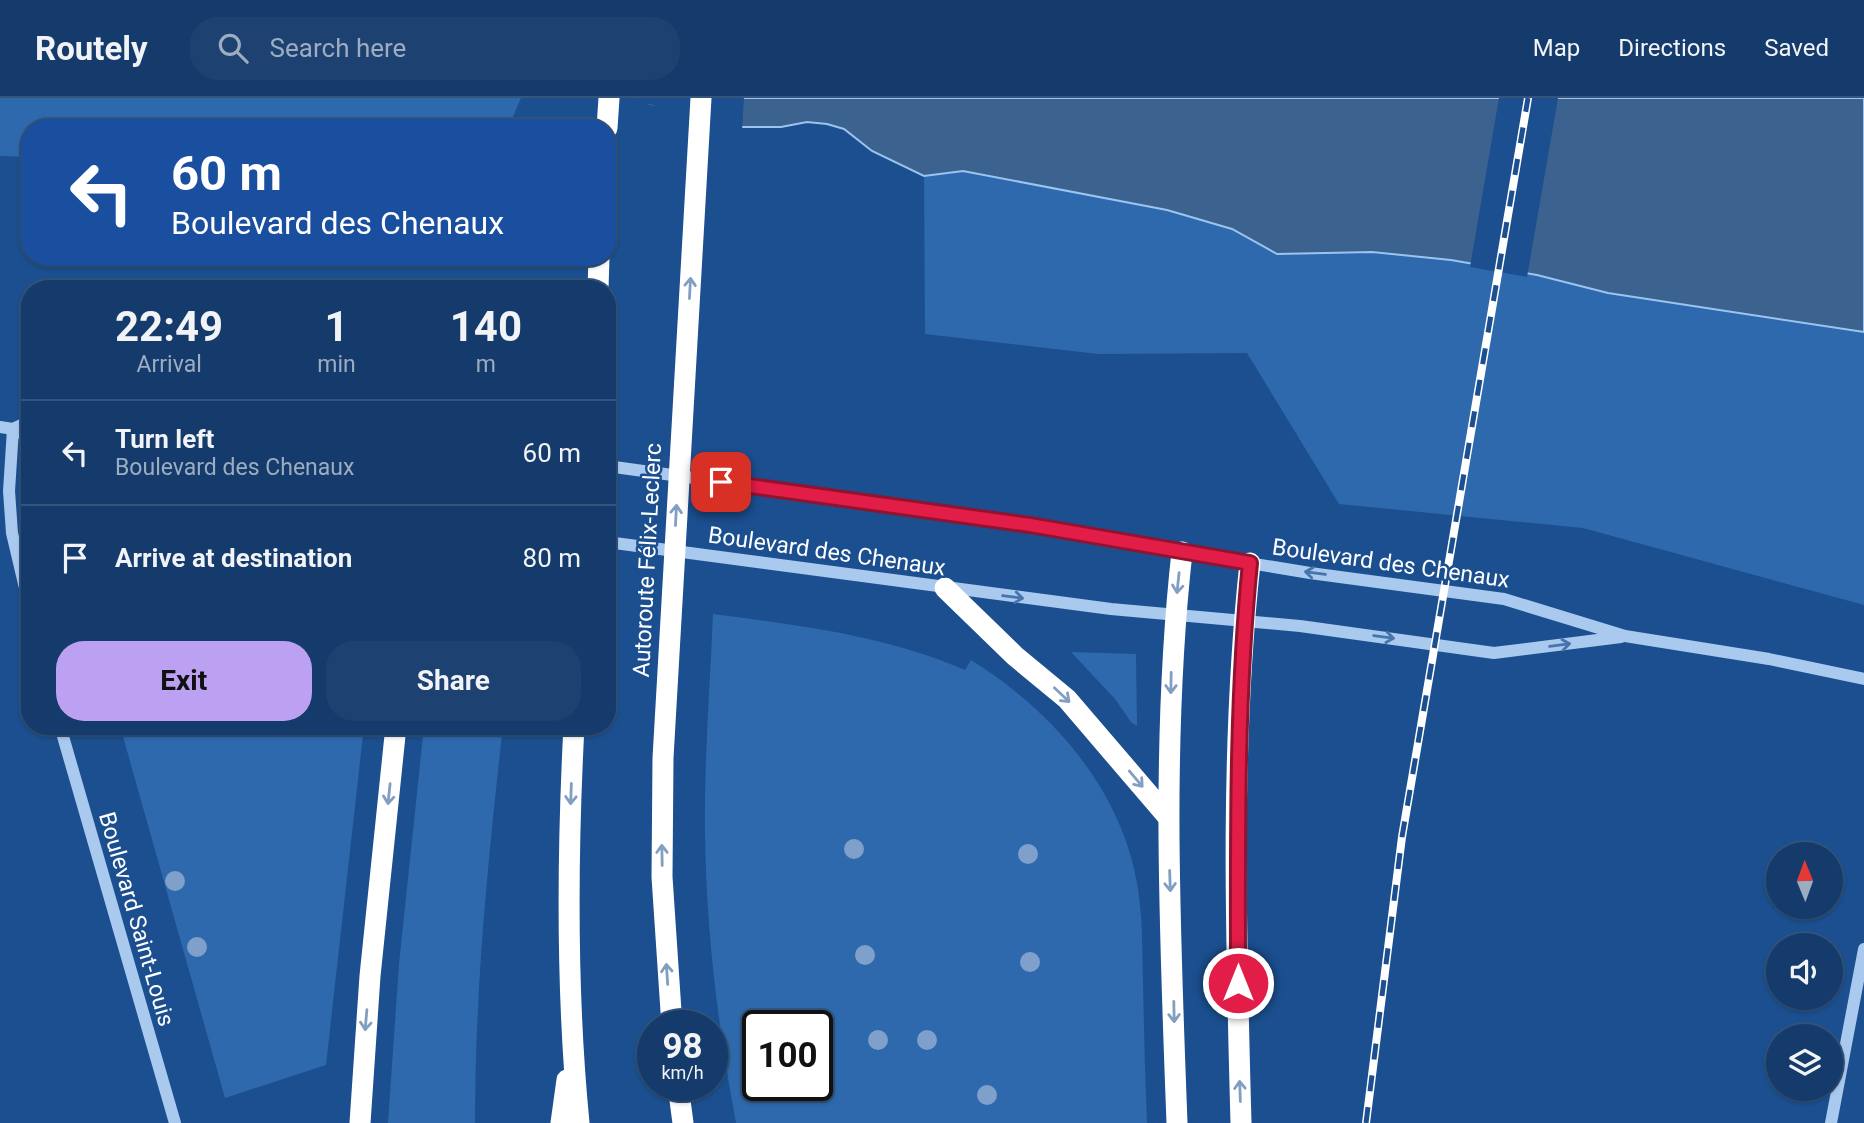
<!DOCTYPE html>
<meta charset="utf-8">
<style>
:root{--surface:#143b6b;--page:#1d4271;--text:#f1f3f6;--muted:#9dadc1;--line:#33557e;--accent:#bca0f2}
body{margin:0;font-family:Roboto,sans-serif;background:var(--page);color:var(--text);height:100vh;display:flex;flex-direction:column;font-size:26px;white-space:nowrap}
*{box-sizing:border-box;margin:0}
p{font-size:23px;color:var(--muted)}
.icon{flex:none;width:38px;height:38px;fill:none;stroke:currentColor;stroke-width:2;stroke-linecap:round;stroke-linejoin:round}
.map{position:relative;flex:1;overflow:hidden}
.drawer{position:absolute;left:21px;top:182px;width:595px;height:455px;display:flex;flex-direction:column;background:var(--surface);border-radius:28px;box-shadow:0 2px 5px #0004,0 0 0 2px var(--line)}
.drawer>*{flex:none}
.hud{position:absolute;left:21px;top:21px;width:595px;height:147px;border-radius:28px;box-shadow:0 2px 5px #0004,0 0 0 2px var(--line);background:#1a4fa0;color:#fff;overflow:hidden}
.needle{width:46px;rotate:359deg}
.tools{position:absolute;left:1766px;top:744px;display:grid;gap:14px}
.tools a{display:grid;place-items:center;width:77px;height:77px;border-radius:50%;background:var(--surface);box-shadow:0 2px 5px #0004,0 0 0 2px var(--line);font-size:35px}
.speed{position:absolute;left:637px;top:912px;display:flex;gap:14px;font-size:35px;font-weight:700;text-align:center}
.speed>*{display:grid;place-content:center;width:91px;height:91px;border-radius:50%;background:var(--surface);box-shadow:0 2px 5px #0004,0 0 0 2px var(--line);line-height:1}
.speed small{font-size:18px;font-weight:400}
.speed .limit{border:4px solid #111;border-radius:10px;background:#fff;color:#111}
.pin{position:absolute;display:grid;place-items:center;width:60px;height:60px;color:#fff;margin:-30px;border-radius:14px;box-shadow:0 4px 10px #0006}
.me{position:absolute;width:77px;margin:-38px;rotate:0deg;stroke-linejoin:round;filter:drop-shadow(0 0 5px #0008)}
.turn{display:flex;align-items:center;gap:24px;height:147px;padding:0 35px;font-size:32px}
.turn .icon{width:91px;height:91px;stroke-width:2.5}
.turn b{display:block;font-size:49px;line-height:60px}
.eta{display:flex;justify-content:space-evenly;align-items:center;height:119px;text-align:center}
.eta b{font-size:42px;font-weight:700;line-height:49px}
.cta{display:flex;gap:14px;margin-top:auto;padding:14px 35px}
.cta a{flex:1;height:80px;border-radius:28px;background:var(--accent);color:#111;font-size:28px;font-weight:700;line-height:80px;text-align:center}
.cta a+a{background:var(--page);color:var(--text)}
ul{padding:0;list-style:none}
li{display:flex;align-items:center;gap:21px;height:105px;padding:0 35px;border-top:2px solid var(--line)}
li div{flex:1}
li b{display:block;font-size:26px}
li em{font-style:normal}
header{display:flex;align-items:center;gap:42px;box-sizing:border-box;height:98px;padding:0 35px;background:var(--surface);border-bottom:2px solid var(--line)}
header strong{font-size:33px}
nav{display:flex;gap:38px;margin-inline-start:auto;font-size:24px}
.search{width:490px;height:63px;background:var(--page);display:flex;align-items:center;gap:18px;box-sizing:border-box;padding:0 24px;border-radius:28px;color:var(--muted);font-size:26px}
.map>svg:first-child{display:block}
.green{fill:#2e69ad;fill-rule:evenodd}
.water{fill:#3c6290;stroke:#9cc4f0;stroke-width:2}
.pier{fill:#1b4f8f}
.lines{fill:none;stroke-linecap:round;stroke-linejoin:round}
.minor{stroke:#a9c9ee;stroke-width:12}
.highway{stroke:#fff;stroke-width:21}
.rail-casing{stroke:#fff;stroke-width:8}
.rail{stroke:#1b4f8f;stroke-width:5;stroke-dasharray:16;stroke-linecap:butt}
.tree{fill:#7ea0ca}
.oneway{stroke:#829ec1}
.oneway2{stroke:#4674ac}
.route-casing{stroke:#92132f;stroke-width:18}
.route{stroke:#e11d48;stroke-width:12}
.labels{text-anchor:middle;stroke-width:5;stroke-linejoin:round;paint-order:stroke}
.street-label{font-size:23px;fill:#fff;stroke:#1b4f8f}
</style>
<header>
<strong>Routely</strong>
<div class="search"><svg class="icon" aria-label="search" viewBox="0 0 24 24"><circle cx="10" cy="10" r="6"/><path d="M15 15l6 6"/></svg>Search here</div>
<nav><a>Map</a><a>Directions</a><a>Saved</a></nav>
</header>
<div class="map">
<svg width="1864" height="1025" viewBox="0 0 1864 1025">
<rect width="100%" height="100%" fill="#1b4f8f"/>
<g class="green">
<path d="M0,0H521L508,30H30V59L0,58Z"/>
<path d="M963,73L1167,112L1232,131L1864,205V507L1583,430L1339,406L1247,255L1098,256L925,236L924,78Z"/>
<path d="M713,516C798,527 885,537 965,572L971,562C1053,613 1123,693 1138,791C1143,823 1142,855 1143,887C1144,933 1145,979 1147,1025H736C718,929 706,832 705,734C704,661 710,589 713,516ZM758,928H817V987H758Z"/>
<path d="M1071,554L1136,556L1137,628L1131,624L1115,601Z"/>
<path d="M120,628H364L326,967L225,1000Z"/>
<path d="M424,628H503C488,760 475,892 475,1025H388L399,866Z"/>
</g>
<path class="water" d="M629,0H1864V234L1608,195L1537,177L1451,162L1372,154L1277,156L1232,131L1167,112L963,73L924,78L872,53L844,31L827,26L807,24L781,29H739Z"/>
<g class="pier">
<path d="M625,0H744L742,33L700,25L652,7L627,3Z"/>
<path d="M1499,0H1558L1527,179L1470,169Z"/>
</g>
<g class="lines">
<g class="minor">
<path d="M0,329L13,331L30,340"/>
<path d="M13,331L9,393L12,435L30,511"/>
<path d="M13,331L30,323"/>
<path d="M607,368L927,412L1310,475L1504,501L1625,538L1769,561L1864,581"/>
<path d="M607,444L1111,511L1300,528L1494,555L1621,539"/>
<path d="M60,628L175,1025"/>
<path d="M1831,1025L1864,851"/>
</g>
<g class="highway">
<path d="M607,30L609,0"/>
<path d="M598,191L599,159"/>
<path d="M945,490L1015,558L1067,601L1168,719"/>
<path d="M574,628C567,761 566,893 579,1025"/>
<path d="M672,928L662,779L663,660L701,0"/>
<path d="M678,987L683,1025"/>
<path d="M360,1025L370,878L396,628"/>
<path d="M561,1025L567,982"/>
<path d="M1177,1025C1170,835 1161,643 1182,454"/>
<path d="M1241,1025C1236,839 1230,650 1250,465"/>
</g>
<g class="rail-casing">
<path id="rail" d="M1366,1025L1402,739L1528,0"/>
</g>
<use href="#rail" class="rail"/>
</g>
<g class="tree">
<circle cx="854" cy="751" r="10"/>
<circle cx="1028" cy="756" r="10"/>
<circle cx="175" cy="783" r="10"/>
<circle cx="197" cy="849" r="10"/>
<circle cx="865" cy="857" r="10"/>
<circle cx="1030" cy="864" r="10"/>
<circle cx="878" cy="942" r="10"/>
<circle cx="927" cy="942" r="10"/>
<circle cx="987" cy="997" r="10"/>
</g>
<defs><path id="oneway-shaft" d="M-6 0H5M1.5-3L5.5 0L1.5 3" fill="none" stroke-width="1.6" stroke-linecap="round" stroke-linejoin="round" transform="scale(1.75)"/></defs>
<g class="oneway">
<use href="#oneway-shaft" transform="translate(690 190) rotate(-87)"/>
<use href="#oneway-shaft" transform="translate(676 417) rotate(-87)"/>
<use href="#oneway-shaft" transform="translate(1178 485) rotate(96)"/>
<use href="#oneway-shaft" transform="translate(1171 585) rotate(91)"/>
<use href="#oneway-shaft" transform="translate(1062 597) rotate(43)"/>
<use href="#oneway-shaft" transform="translate(1136 681) rotate(50)"/>
<use href="#oneway-shaft" transform="translate(389 696) rotate(96)"/>
<use href="#oneway-shaft" transform="translate(571 696) rotate(92)"/>
<use href="#oneway-shaft" transform="translate(662 757) rotate(-91)"/>
<use href="#oneway-shaft" transform="translate(1170 783) rotate(88)"/>
<use href="#oneway-shaft" transform="translate(667 876) rotate(-94)"/>
<use href="#oneway-shaft" transform="translate(1174 914) rotate(89)"/>
<use href="#oneway-shaft" transform="translate(366 922) rotate(95)"/>
<use href="#oneway-shaft" transform="translate(1240 993) rotate(-92)"/>
</g>
<g class="oneway2">
<use href="#oneway-shaft" transform="translate(1315 475) rotate(-172)"/>
<use href="#oneway-shaft" transform="translate(1013 499) rotate(7)"/>
<use href="#oneway-shaft" transform="translate(1384 539) rotate(8)"/>
<use href="#oneway-shaft" transform="translate(1560 547) rotate(-7)"/>
</g>
<g class="lines">
<g class="route-casing">
<path id="route" d="M721,384L1030,427L1250,465C1236,605 1238,745 1238,885"/>
</g>
<use href="#route" class="route"/>
</g>
<g class="labels">
<g class="street-label">
<text transform="translate(827 453) rotate(8)" y="8">Boulevard des Chenaux</text>
<text transform="translate(647 462) rotate(-87)" y="8">Autoroute Félix-Leclerc</text>
<text transform="translate(1391 465) rotate(8)" y="8">Boulevard des Chenaux</text>
<text transform="translate(137 821) rotate(74)" y="8">Boulevard Saint-Louis</text>
</g>
</g>
</svg>
<div class="tools">
<a><svg class="needle" viewBox="-14 -14 28 28"><path d="M0-13l5 13h-10z" fill="#e53935"/><path d="M0 13l5-13h-10z" fill="#9dadc1"/></svg></a>
<a><svg class="icon" aria-label="sound" viewBox="0 0 24 24"><path d="M4 9h4l5-4v14l-5-4H4zM17 9q2 3 0 6"/></svg></a>
<a><svg class="icon" aria-label="layers" viewBox="0 0 24 24"><path d="M12 4l9 5-9 5-9-5zM3 14l9 5 9-5"/></svg></a>
</div>
<div class="speed"><div>98<small>km/h</small></div><div class="limit">100</div></div>
<div class="pin" style="left:721px;top:384px;background:#d93025"><svg class="icon" aria-label="arrive" viewBox="0 0 24 24"><path d="M6 21V4h12l-3 4 3 4H6"/></svg></div>
<svg class="me" style="left:1238px;top:885px" viewBox="-20 -20 40 40"><circle r="17" fill="#e11d48" stroke="#fff" stroke-width="3"/><path d="M0-11L8 9 0 5-8 9z" fill="#fff"/></svg>
<div class="hud">
<div class="turn"><svg class="icon" aria-label="left" viewBox="0 0 24 24"><path d="M17 20v-9H6M10 6l-5 5 5 5"/></svg><div><b>60 m</b>Boulevard des Chenaux</div></div>
</div>
<section class="drawer">
<div class="eta">
<div><b>22:49</b><p>Arrival</p></div>
<div><b>1</b><p>min</p></div>
<div><b>140</b><p>m</p></div>
</div>
<ul>
<li><svg class="icon" aria-label="left" viewBox="0 0 24 24"><path d="M17 20v-9H6M10 6l-5 5 5 5"/></svg><div><b>Turn left</b><p>Boulevard des Chenaux</p></div><em>60 m</em></li>
<li><svg class="icon" aria-label="arrive" viewBox="0 0 24 24"><path d="M6 21V4h12l-3 4 3 4H6"/></svg><div><b>Arrive at destination</b></div><em>80 m</em></li>
</ul>
<div class="cta"><a>Exit</a><a>Share</a></div>
</section>
</div>
